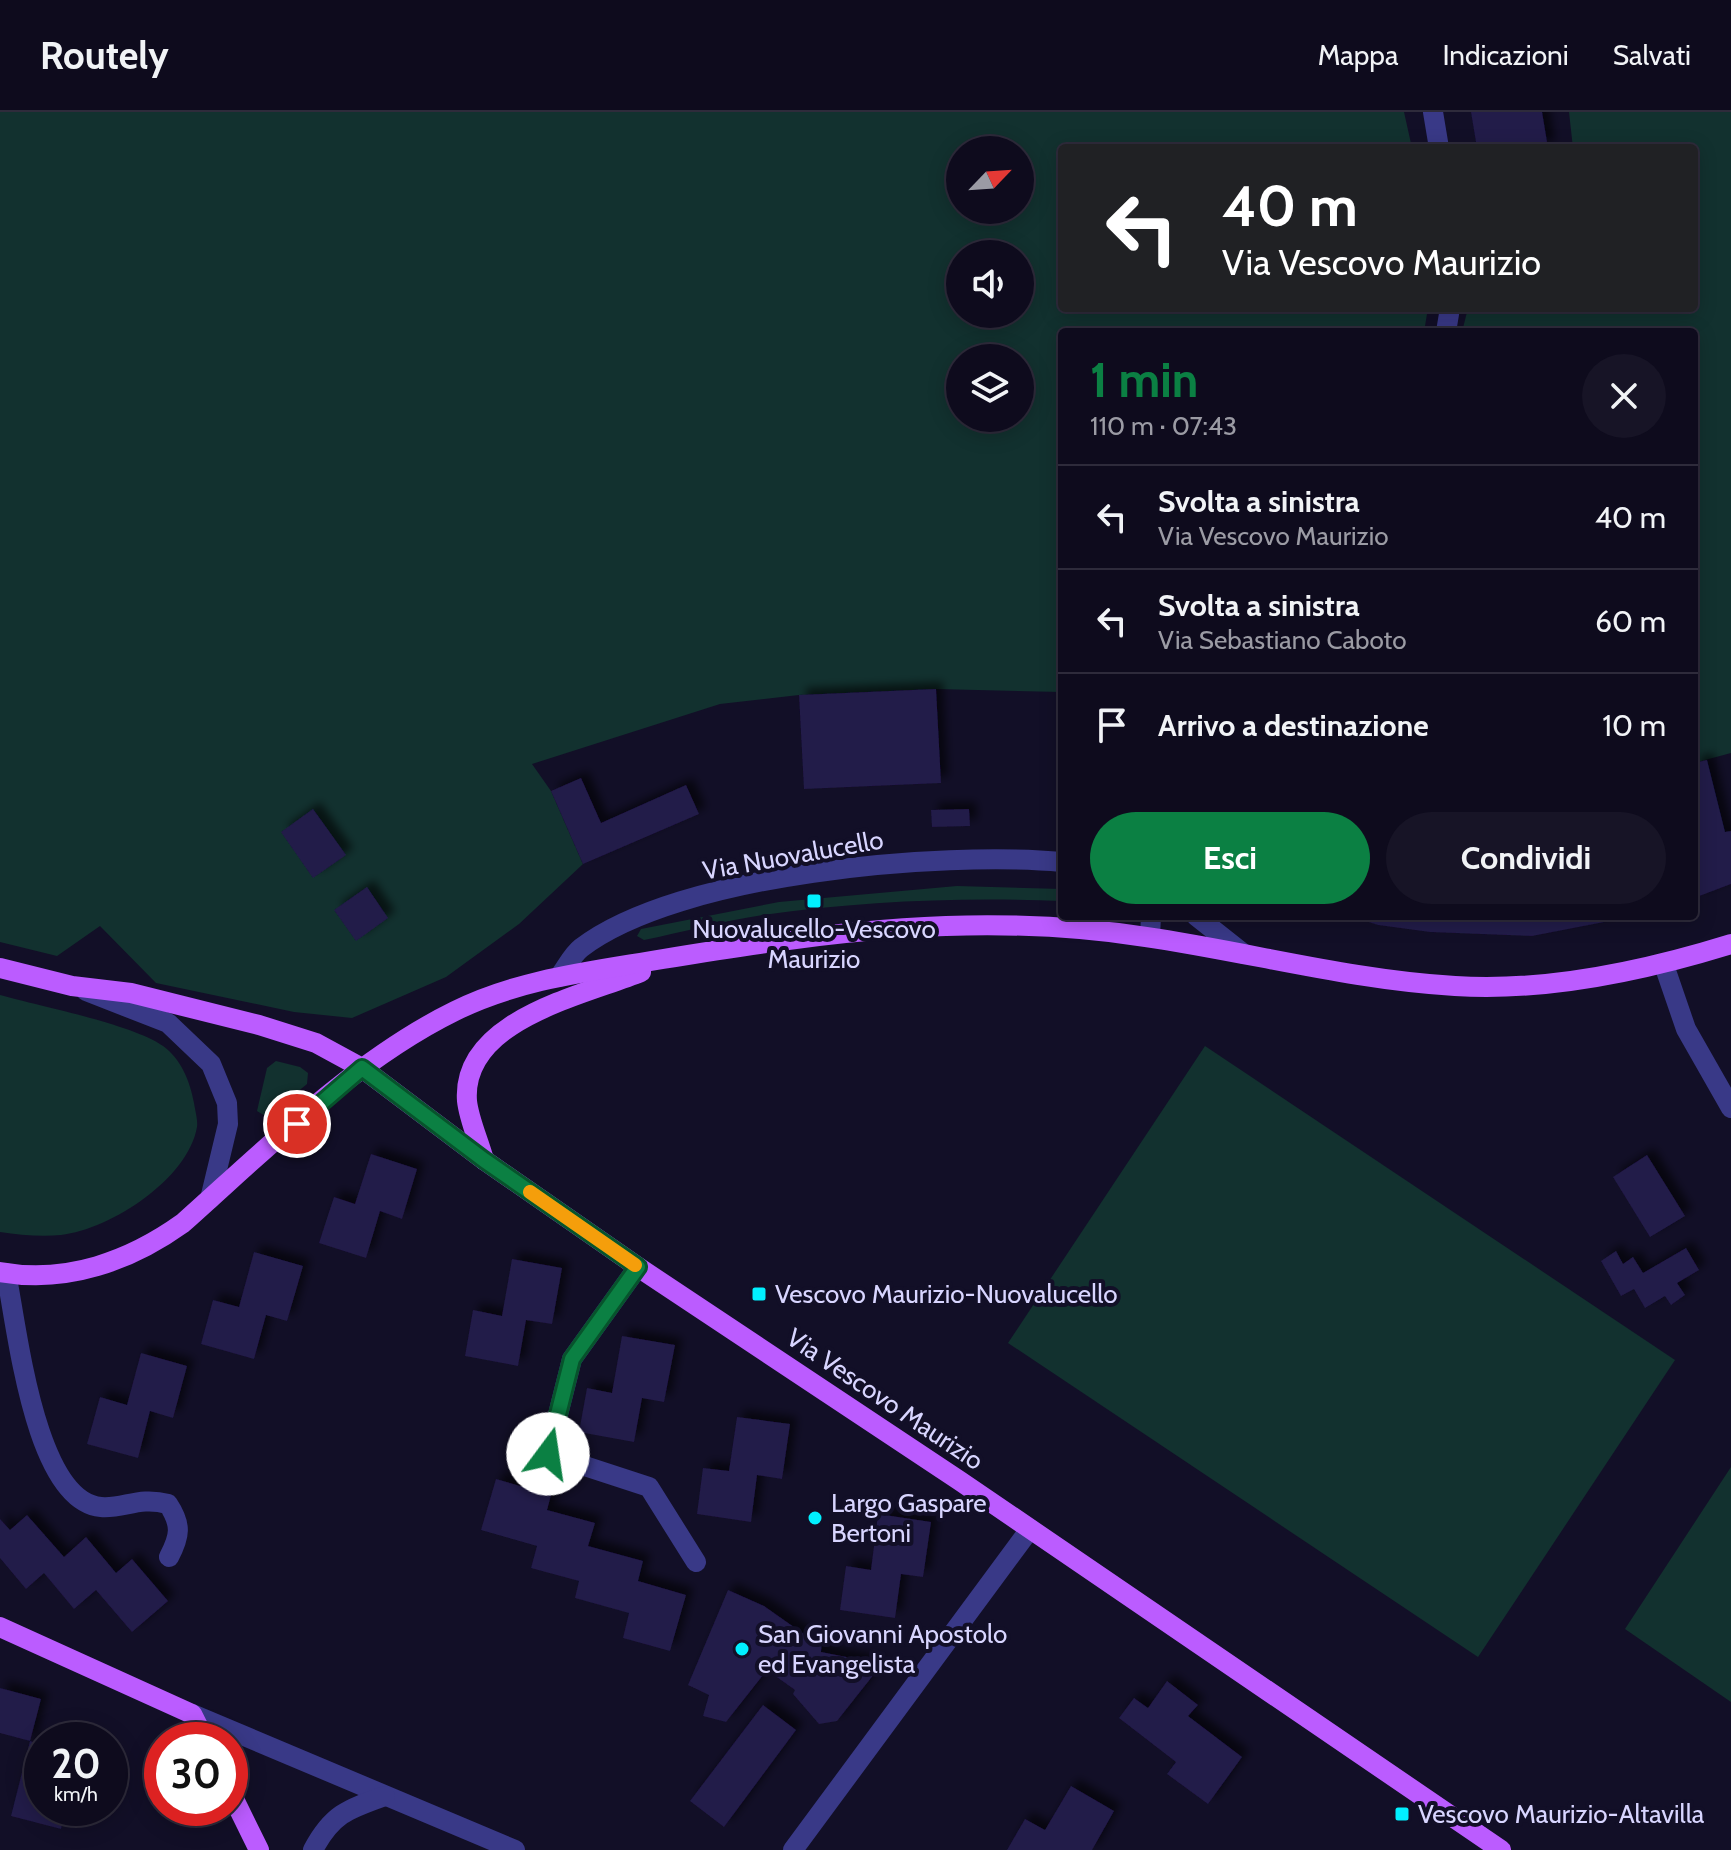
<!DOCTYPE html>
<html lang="it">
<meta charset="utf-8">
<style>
:root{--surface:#0e0b1d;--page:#171426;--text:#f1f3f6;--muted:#9b9ba4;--line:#2e2b3b;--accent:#0b8043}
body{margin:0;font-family:Cabin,sans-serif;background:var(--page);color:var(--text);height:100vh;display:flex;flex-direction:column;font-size:30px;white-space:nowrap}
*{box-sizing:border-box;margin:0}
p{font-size:26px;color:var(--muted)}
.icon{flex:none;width:44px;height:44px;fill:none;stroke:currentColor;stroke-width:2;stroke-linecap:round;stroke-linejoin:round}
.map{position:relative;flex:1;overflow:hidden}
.drawer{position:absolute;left:1058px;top:216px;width:640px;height:592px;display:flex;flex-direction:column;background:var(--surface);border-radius:8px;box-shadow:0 4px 20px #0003,0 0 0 2px var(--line)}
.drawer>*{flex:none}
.guide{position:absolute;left:1058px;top:32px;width:640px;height:168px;border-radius:8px;box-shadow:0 4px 20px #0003,0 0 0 2px var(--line);background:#202124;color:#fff;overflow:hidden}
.needle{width:52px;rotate:65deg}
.fabs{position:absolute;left:946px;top:24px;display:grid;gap:16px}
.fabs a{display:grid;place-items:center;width:88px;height:88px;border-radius:50%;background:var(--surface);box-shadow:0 4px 20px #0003,0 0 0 2px var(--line);font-size:40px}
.speed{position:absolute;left:24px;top:1610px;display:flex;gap:16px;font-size:40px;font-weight:700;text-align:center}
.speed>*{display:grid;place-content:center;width:104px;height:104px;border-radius:50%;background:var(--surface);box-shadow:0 4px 20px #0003,0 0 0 2px var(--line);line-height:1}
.speed small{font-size:20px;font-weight:400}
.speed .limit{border:12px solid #d22;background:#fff;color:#111}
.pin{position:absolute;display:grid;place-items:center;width:68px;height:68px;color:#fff;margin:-34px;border:4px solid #fff;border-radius:50%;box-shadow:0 2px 8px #0007}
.me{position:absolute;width:88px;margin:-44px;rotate:14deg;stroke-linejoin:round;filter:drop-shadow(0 0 6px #0008)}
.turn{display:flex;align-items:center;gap:28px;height:168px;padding:0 32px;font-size:36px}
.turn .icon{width:104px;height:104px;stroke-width:2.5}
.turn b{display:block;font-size:56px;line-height:68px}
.round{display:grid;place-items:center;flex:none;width:84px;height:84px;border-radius:42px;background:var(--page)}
.headline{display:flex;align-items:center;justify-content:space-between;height:136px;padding:0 32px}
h1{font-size:48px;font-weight:700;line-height:60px;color:var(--accent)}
.cta{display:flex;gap:16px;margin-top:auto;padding:16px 32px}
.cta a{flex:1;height:92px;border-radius:48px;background:var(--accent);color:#fff;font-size:32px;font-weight:700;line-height:92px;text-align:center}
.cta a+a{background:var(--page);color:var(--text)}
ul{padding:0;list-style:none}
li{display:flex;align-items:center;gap:24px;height:104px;padding:0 32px;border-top:2px solid var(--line)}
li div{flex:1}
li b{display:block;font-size:30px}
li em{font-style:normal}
header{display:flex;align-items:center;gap:48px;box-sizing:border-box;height:112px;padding:0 40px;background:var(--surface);border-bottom:2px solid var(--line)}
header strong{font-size:38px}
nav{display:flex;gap:44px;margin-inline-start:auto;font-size:28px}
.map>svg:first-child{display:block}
.green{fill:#12312f;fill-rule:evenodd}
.building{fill:#221a48;filter:url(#shadow)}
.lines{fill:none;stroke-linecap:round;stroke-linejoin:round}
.minor{stroke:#393987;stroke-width:20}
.major{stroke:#bb5cff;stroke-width:20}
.route-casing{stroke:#07532c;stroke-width:20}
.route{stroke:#0b8043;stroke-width:14}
.slow{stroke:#f59e0b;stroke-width:14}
.poi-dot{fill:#01f0ff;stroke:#120f27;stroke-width:3}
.labels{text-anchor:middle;stroke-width:8;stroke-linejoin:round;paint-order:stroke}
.street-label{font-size:26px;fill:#d8d5ff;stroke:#120f27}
.poi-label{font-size:26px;fill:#d8d5ff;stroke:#120f27;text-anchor:start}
</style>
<header>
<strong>Routely</strong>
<nav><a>Mappa</a><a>Indicazioni</a><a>Salvati</a></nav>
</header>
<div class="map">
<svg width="1731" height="1738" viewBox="0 0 1731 1738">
<defs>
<filter id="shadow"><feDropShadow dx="7" dy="-7" stdDeviation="4" flood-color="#0009"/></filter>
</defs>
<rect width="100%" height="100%" fill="#120f27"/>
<g class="green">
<path d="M0,0H1404L1412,36H1062V196H1428L1424,220H1062V580L936,577L799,583L720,592L532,652L551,679L583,752L519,812L446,865L352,906L294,900L156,871L100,814L57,844L0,830ZM960,38H1020V98H960ZM960,142H1020V202H960ZM960,246H1020V306H960Z"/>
<path d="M1569,0H1731V641L1694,651V220H1462L1468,196H1694V36H1573Z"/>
<path d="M957,774L1062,777V789C962,785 863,789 763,803C723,809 683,820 644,828L637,824L641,817L779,790Z"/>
<path d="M0,883C39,894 132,912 163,934C181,947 190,969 194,991C195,998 198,1008 197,1015C188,1067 111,1117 61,1123C41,1125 20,1123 0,1120Z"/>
<path d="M1205,934L1675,1248L1478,1545L1008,1231Z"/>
<path d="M276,949L300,955L308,961L307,972L267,1005L257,999L267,956Z"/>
<path d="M1731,1355V1590L1625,1517Z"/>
</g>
<g class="building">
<path d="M1471,0H1542L1548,36H1477Z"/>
<path d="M936,577L941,671L804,677L799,583Z"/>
<path d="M1707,648L1725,720L1731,719V772L1694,786V651Z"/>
<path d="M581,666L601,711L686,673L699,702L583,752L551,679Z"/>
<path d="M313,697L346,743L313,766L281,720Z"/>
<path d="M969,697L970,714L932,715L931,698Z"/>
<path d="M367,775L388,806L356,829L334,798Z"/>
<path d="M1350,804H1630V805L1532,824L1430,820L1378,813Z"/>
<path d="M371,1042L417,1057L402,1107L380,1099L366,1146L319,1131L334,1085L355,1092Z"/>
<path d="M1647,1043L1685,1104L1650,1125L1613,1065Z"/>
<path d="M1686,1136L1699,1158L1677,1171L1685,1183L1671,1193L1665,1184L1645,1196L1634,1177L1621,1184L1601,1149L1616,1139L1623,1152L1633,1145L1643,1161Z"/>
<path d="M254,1140L303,1154L287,1209L266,1203L254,1247L201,1232L213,1188L239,1195Z"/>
<path d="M512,1147L562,1156L552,1212L526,1208L518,1254L465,1244L473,1198L502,1204Z"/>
<path d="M622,1224L675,1233L664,1290L642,1286L634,1330L579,1320L587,1276L612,1281Z"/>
<path d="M141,1241L187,1254L173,1306L150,1299L138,1346L87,1332L100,1285L127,1293Z"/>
<path d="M737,1305L790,1312L782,1367L757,1363L751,1410L697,1402L703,1356L729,1359Z"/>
<path d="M496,1367L551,1383L547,1398L595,1411L588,1434L643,1449L638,1469L686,1483L670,1539L623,1526L629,1501L575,1486L579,1469L531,1456L537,1434L481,1418Z"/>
<path d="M878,1402L931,1410L923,1465L901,1462L895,1506L840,1498L846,1454L871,1458Z"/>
<path d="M27,1403L64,1445L86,1425L116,1461L132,1447L168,1489L132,1520L96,1478L74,1497L44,1461L26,1477L0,1446V1407L10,1418Z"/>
<path d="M728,1478L764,1494L818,1532L822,1525L821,1540L882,1552L837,1609L819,1612L793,1582L795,1578L767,1558L726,1610L703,1604L709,1583L688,1573Z"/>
<path d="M1167,1569L1198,1593L1188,1604L1242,1645L1208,1692L1167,1662L1176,1650L1119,1606L1134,1586L1148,1596Z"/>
<path d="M0,1576L41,1587L30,1629L42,1633V1696H66L61,1717L11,1704L30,1629L0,1621Z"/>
<path d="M763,1593L796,1618L724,1715L690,1689Z"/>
<path d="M1071,1674L1114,1699L1092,1738H1007L1025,1707L1045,1718Z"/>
</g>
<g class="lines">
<g class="minor">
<path d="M1433,0L1439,36"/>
<path d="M1446,220L1450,196"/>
<path d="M1196,804L1244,842"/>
<path d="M1150,825L1151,804"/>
<path d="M1664,853L1686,917L1731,996"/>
<path d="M559,865C566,856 572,843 581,836C679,761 941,739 1062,750"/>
<path d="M86,879L168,911L211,952L227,991L228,1012L210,1087"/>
<path d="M638,1155L572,1247L548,1342L649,1375L696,1450"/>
<path d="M6,1161C17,1213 34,1389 101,1395C124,1397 139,1384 168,1392C182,1413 180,1424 169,1445"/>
<path d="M192,1602L515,1738"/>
<path d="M313,1738C332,1702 348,1697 385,1684"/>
<path d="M793,1738L1030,1417"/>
</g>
<g class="major">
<path d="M0,856L72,874L131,881L259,913L316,931L362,956L484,1048L638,1155L960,1369L1501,1738"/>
<path d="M484,1048C479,1029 469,1008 467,989C461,908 582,884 641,860"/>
<path d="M0,1160C67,1172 130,1149 183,1111C266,1037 355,948 455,899C519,867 593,859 663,847C827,820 979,799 1146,825C1249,840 1351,868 1455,874C1547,880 1644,859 1731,832"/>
<path d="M0,1515L192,1602L205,1628"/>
<path d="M230,1679L259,1738"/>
</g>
</g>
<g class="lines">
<g class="route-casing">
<path id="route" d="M297,1012L362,956L484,1048L638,1155L572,1247L548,1342"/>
</g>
<use href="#route" class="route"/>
<path class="slow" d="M530,1080L635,1153"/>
</g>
<g class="poi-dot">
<rect x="806" y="781" width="16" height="16" rx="4"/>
<rect x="751" y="1174" width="16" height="16" rx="4"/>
<circle cx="815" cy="1406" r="8"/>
<circle cx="742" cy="1537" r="8"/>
<rect x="1394" y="1694" width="16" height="16" rx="4"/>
</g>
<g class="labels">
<g class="street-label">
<text transform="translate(793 743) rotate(-10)" y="9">Via Nuovalucello</text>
<text transform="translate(885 1287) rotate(34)" y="9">Via Vescovo Maurizio</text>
</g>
<g class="poi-label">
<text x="814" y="826" text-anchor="middle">Nuovalucello-Vescovo<tspan x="814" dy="30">Maurizio</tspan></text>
<text x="775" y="1191">Vescovo Maurizio-Nuovalucello</text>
<text x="831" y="1400">Largo Gaspare<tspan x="831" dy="30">Bertoni</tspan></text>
<text x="758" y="1531">San Giovanni Apostolo<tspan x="758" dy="30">ed Evangelista</tspan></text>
<text x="1418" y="1711">Vescovo Maurizio-Altavilla</text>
</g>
</g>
</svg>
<div class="fabs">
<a><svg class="needle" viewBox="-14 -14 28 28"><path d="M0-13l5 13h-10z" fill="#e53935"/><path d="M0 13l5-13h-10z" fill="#9b9ba4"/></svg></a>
<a><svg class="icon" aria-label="sound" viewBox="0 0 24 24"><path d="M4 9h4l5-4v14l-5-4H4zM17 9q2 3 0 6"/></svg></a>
<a><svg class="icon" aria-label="layers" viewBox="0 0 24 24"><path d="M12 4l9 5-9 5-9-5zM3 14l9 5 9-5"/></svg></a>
</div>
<div class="speed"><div>20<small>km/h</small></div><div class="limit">30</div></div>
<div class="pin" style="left:297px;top:1012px;background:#d93025"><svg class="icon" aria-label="arrive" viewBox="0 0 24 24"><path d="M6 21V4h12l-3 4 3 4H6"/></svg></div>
<svg class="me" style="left:548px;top:1342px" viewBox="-20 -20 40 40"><circle r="19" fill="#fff"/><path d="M0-13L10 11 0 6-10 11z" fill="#0b8043"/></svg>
<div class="guide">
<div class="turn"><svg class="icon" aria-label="left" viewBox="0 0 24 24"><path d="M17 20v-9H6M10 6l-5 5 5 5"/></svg><div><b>40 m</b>Via Vescovo Maurizio</div></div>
</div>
<section class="drawer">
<div class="headline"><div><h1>1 min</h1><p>110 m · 07:43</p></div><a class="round"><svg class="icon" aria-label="close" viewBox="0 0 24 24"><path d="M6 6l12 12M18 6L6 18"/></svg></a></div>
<ul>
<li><svg class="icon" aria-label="left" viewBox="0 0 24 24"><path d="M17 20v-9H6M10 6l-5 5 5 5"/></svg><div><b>Svolta a sinistra</b><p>Via Vescovo Maurizio</p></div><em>40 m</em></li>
<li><svg class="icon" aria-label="left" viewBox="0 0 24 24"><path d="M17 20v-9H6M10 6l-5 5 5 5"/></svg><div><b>Svolta a sinistra</b><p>Via Sebastiano Caboto</p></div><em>60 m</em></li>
<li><svg class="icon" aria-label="arrive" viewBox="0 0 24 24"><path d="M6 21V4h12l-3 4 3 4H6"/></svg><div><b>Arrivo a destinazione</b></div><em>10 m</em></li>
</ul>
<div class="cta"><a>Esci</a><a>Condividi</a></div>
</section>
</div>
